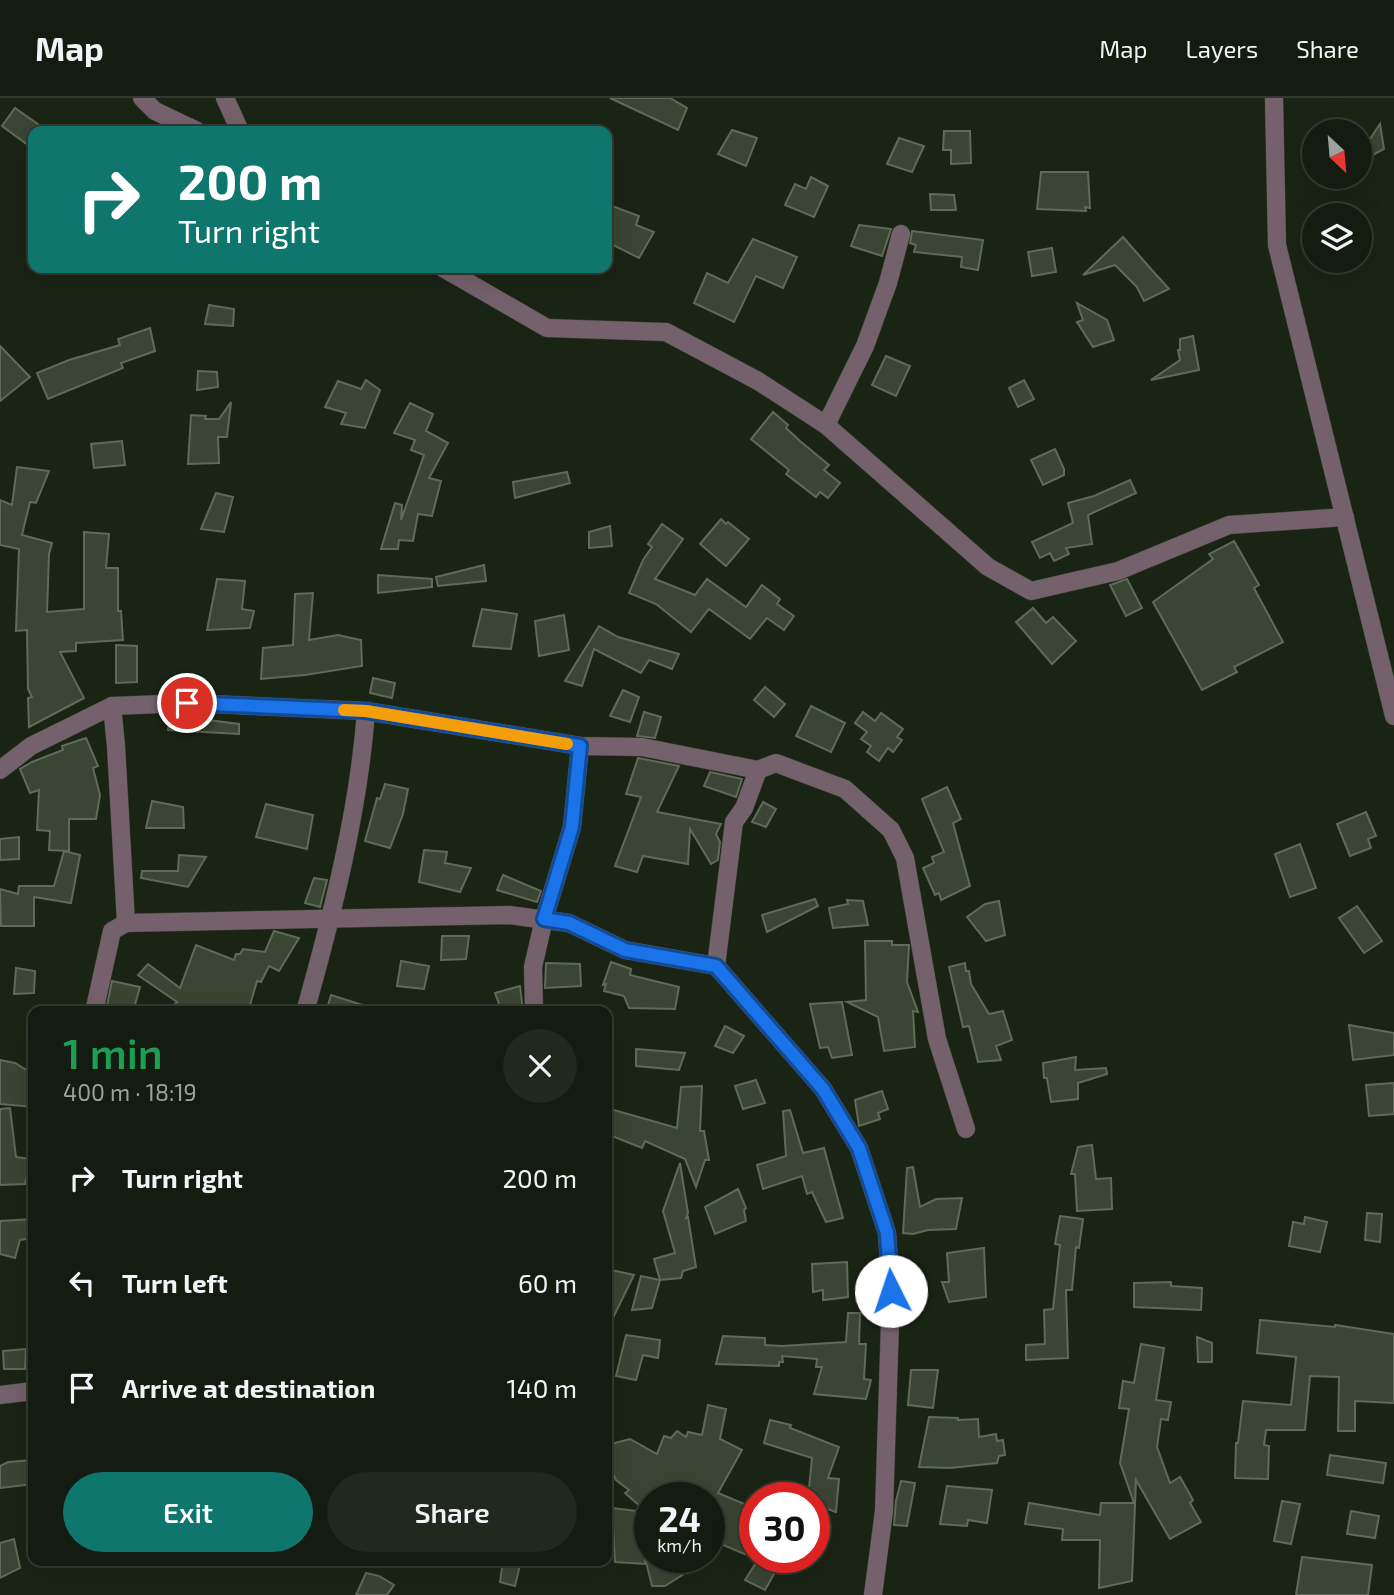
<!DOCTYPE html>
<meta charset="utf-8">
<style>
:root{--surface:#141b10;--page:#21281e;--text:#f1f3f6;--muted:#9da19f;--line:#333930;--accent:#0f766e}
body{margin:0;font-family:"Exo 2",sans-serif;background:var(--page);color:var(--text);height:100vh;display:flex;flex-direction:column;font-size:26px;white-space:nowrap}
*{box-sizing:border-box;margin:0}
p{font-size:23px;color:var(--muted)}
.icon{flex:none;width:38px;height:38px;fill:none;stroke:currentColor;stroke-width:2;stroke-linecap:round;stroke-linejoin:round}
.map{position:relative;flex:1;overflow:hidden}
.drawer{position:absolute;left:28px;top:908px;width:584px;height:560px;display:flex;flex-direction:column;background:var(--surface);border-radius:14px;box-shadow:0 7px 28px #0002,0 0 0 2px var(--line)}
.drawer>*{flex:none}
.hud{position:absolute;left:28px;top:28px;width:584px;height:147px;border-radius:14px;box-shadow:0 7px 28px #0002,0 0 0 2px var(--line);background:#0f766e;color:#fff;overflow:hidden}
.needle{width:46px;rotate:154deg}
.tools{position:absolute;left:1302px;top:21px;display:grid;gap:14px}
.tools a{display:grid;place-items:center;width:70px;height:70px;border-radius:50%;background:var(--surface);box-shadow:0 7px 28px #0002,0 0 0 2px var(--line);font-size:35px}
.speed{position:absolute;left:634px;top:1384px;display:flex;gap:14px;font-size:35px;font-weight:700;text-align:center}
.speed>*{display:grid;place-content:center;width:91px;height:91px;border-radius:50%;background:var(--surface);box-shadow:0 7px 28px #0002,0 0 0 2px var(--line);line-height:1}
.speed small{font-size:18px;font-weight:400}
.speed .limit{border:10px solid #d22;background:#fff;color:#111}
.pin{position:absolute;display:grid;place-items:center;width:60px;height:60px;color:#fff;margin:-30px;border:4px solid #fff;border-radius:50%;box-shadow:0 2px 7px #0007}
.me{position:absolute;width:77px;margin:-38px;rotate:356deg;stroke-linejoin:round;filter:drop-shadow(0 0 5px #0008)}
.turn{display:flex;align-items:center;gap:24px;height:147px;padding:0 35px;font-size:32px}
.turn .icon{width:91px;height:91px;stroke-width:2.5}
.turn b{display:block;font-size:49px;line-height:60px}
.round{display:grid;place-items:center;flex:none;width:74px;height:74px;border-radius:37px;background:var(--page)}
.overview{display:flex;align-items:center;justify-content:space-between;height:119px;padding:0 35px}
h1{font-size:42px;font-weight:600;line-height:52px;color:#1e9e55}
.button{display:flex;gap:14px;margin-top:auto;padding:14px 35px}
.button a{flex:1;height:80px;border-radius:42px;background:var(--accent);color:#fff;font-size:28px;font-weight:600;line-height:80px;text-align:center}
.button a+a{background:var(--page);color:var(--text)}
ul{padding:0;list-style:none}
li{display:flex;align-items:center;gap:21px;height:105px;padding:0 35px}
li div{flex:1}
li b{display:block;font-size:26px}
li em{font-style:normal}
header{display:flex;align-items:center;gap:42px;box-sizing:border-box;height:98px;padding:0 35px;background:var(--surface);border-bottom:2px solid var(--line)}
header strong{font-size:33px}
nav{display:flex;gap:38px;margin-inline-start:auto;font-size:24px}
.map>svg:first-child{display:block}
.building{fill:#3a4534;stroke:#5f6a59;stroke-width:2}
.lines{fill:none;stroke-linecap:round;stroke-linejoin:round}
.minor-casing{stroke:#374132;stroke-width:19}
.minor{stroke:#75616b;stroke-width:18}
.route-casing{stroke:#114b97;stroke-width:18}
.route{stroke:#1a73e8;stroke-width:12}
.slow{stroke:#f59e0b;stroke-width:12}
</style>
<header>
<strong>Map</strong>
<nav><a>Map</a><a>Layers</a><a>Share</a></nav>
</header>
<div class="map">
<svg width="1394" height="1497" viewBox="0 0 1394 1497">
<rect width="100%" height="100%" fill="#1a2415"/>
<g class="building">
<path d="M610,0H670L687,10L678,32Z"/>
<path d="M15,10L42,29L39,33H33V40L28,47L2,28Z"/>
<path d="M1380,26L1384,51L1360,64V56Z"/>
<path d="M732,32L757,40L746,68L718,56Z"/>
<path d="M944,33H970L971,65L951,66V52H943Z"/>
<path d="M899,40L924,48L912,74L887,66Z"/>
<path d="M1041,74H1088L1090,110L1085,109L1086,113L1037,111Z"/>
<path d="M811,79L828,88L814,119L785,107L795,86L806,91Z"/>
<path d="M930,96L954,97L956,112H931Z"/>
<path d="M607,106L639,118L636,127L654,134L639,160L607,144Z"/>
<path d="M859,127L891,131L882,158L851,148Z"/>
<path d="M912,133L983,142L978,172L961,169L962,159L914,154L916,147L910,145Z"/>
<path d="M1123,139L1151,171L1169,191L1144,203L1137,189L1115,167L1083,177Z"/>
<path d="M753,141L797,159L783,190L756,178L734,224L694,205L707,175L728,185Z"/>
<path d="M1052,150L1056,174L1032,178L1028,154Z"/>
<path d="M1077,205L1107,222L1114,242L1093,249L1077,224L1083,222Z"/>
<path d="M209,207L234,211L233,228L205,226Z"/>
<path d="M150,230L155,253L121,265L123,270L48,301L37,275L69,262L120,247L118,241Z"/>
<path d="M1193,238L1199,272L1151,282L1180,262L1178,252H1180V241Z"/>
<path d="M0,248L30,279L0,303Z"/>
<path d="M886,258L910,268L896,298L872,287Z"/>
<path d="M198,273L217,274L218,289L197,292Z"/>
<path d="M366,282L380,292L365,330L341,326L346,315L325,309L338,283L361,291Z"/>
<path d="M1024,282L1034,301L1018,309L1009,290Z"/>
<path d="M231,304L227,339H218L219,365L188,366L191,317L206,318L205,321H219Z"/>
<path d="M410,305L433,316L426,333L448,345L429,380L441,383L432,418L418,416L413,443L399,442L398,451H381L395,405L402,407L401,422L424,357L411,352L415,342L394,335Z"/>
<path d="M773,314L788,327L786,330L800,343L829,367L824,372L840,385L828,400L820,394L816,399L786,376L789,372L751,341Z"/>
<path d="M122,343L125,367L94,370L91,346Z"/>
<path d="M1055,351L1064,371V377L1043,387L1031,362Z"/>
<path d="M17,369L49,373L36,405L30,404L22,437L52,445L49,456L47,514L84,511V434L109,436L106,470H118V513H121L123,542L76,545V553L60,554L84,600L29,629L28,600L32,599L28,591L27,532L16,533L19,451L0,447V402L12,407Z"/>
<path d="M567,374L570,385L515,400L513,384Z"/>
<path d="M1130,382L1136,395L1088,417L1092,446L1066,450L1069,456L1054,463L1050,455L1040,460L1032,444L1073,425L1068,405L1094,398Z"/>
<path d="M216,395L233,399L224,434L201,431Z"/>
<path d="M721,421L726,426L728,424L749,441L726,468L700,446Z"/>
<path d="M662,426L683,441L655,481L695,497L707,481L746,509L762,487L780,501L777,506L794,518L784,532L767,520L750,541L709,511L691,534L656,506L629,495L643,462L652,449L648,446Z"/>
<path d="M610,428L612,448L589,450V434Z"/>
<path d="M1234,443L1259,487L1254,490L1283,544L1234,569L1237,574L1202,592L1153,504L1213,461L1209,456Z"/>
<path d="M484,467L486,483L438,488L436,479Z"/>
<path d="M378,477L432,481V489L378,495Z"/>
<path d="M217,481L245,483L242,511L254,513L250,530L207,532Z"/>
<path d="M1127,481L1142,510L1126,518L1110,487Z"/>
<path d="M313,495L309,542L338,537L361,542L362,568L305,577L261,581L263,550L293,547L295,496Z"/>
<path d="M1033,510L1046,525L1053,519L1076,543L1052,566L1016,524Z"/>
<path d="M482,511L517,516L511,551L473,548Z"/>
<path d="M564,517L569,552L539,558L535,523Z"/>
<path d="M599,528L618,539L679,556L672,571L649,562L641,575L594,551L582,588L565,583Z"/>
<path d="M116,547L137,548V584L116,585Z"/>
<path d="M373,580L395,585L392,600L370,595Z"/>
<path d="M765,589L785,606L774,619L754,602Z"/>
<path d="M623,592L639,599L630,624L610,618Z"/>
<path d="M811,608L845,625L831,654L796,638Z"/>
<path d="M644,614L661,619L655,640L637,638Z"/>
<path d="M863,614L875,623L881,615L903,631L897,639L902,642L893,654L888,650L879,663L867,654L871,648L861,641L867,634L855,625Z"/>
<path d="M169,617L239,626V636L168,632Z"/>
<path d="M86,640L98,668L93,670L100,697L96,721H69V753L49,752L50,733L37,732L39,692L30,695L20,671L32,664L63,652L62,648Z"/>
<path d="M638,660L679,668L657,714L721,726L716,736L720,744L718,762L711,766L690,731L688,766L643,758L637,774L615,768L641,699L626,696Z"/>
<path d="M710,674L742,681L736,699L704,688Z"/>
<path d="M385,686L408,691L403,716L390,750L365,743L377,700L380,701Z"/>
<path d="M947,689L961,721L953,725L970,788L941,802L939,795L935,797L923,770L934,765L932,759L944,754L922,701Z"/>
<path d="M152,703L183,709L184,730H146Z"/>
<path d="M763,704L776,711L766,729L752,724Z"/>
<path d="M266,706L313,717L307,751L256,739Z"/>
<path d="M1366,714L1376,738L1368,741L1371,750L1350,758L1337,726Z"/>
<path d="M19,739V761L0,762V741Z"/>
<path d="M1300,746L1316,790L1290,799L1275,756Z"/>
<path d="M424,752L447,754L445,765L471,770L460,794L419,784Z"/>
<path d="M64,753L80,757L71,805L34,799V828H1L0,791L18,796L19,788H54Z"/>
<path d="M179,757L206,759L188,789L141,780L142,773H178Z"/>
<path d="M503,777L541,793L537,804L497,792Z"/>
<path d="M314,780L327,782L320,809L305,805Z"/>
<path d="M815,801L818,808L767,834L762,817Z"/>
<path d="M847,802L863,803L868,827L833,830L829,810L848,806Z"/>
<path d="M999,803L1005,837L986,843L967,819L985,806Z"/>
<path d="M1357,808L1382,843L1364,855L1339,820Z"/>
<path d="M274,833L299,840L279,873L269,868L261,884L257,883L248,914H166L177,904L138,877L148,866L180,890L196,847L234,862L236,856H240L243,851L265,854Z"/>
<path d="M442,838H469L466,861L441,862Z"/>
<path d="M865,843H892V847H909L907,884L918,914L913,913L915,949L884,953L878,919L847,904L866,902Z"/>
<path d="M401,863L429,868L424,891L397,888Z"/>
<path d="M611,864L631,871L630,877L679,889L675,911L629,910L624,898L604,893L606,886L603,887Z"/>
<path d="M546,865L580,866L581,888L545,890Z"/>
<path d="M965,865L966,873H969L971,886L989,916L1003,913L1012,942L996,948L1001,962L978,964L969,928L963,929L949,869Z"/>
<path d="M16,870L35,873L34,895L14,896Z"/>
<path d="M112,883L140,889L133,914L106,912Z"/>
<path d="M520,888L523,914H502L495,895Z"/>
<path d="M331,897L372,910V914H326Z"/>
<path d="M842,904L852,957L832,960L828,949L820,950L810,906Z"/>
<path d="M1349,927L1394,935V957L1353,962Z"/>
<path d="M725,928L744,938L733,955L715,948Z"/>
<path d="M636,951L685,955L679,972L636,968Z"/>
<path d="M1076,959L1075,972L1106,970L1107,976L1078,985V1001L1051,1004L1047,980H1044L1043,965Z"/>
<path d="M0,962L15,965L33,976V1009L0,1006Z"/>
<path d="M756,982L765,1005L743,1011L735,988Z"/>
<path d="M1394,985V1016L1369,1018L1366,987Z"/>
<path d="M702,988L700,1033H704L709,1062H705L696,1089L685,1061L645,1043L642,1050L607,1036V1010L677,1030L681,989Z"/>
<path d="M882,993L888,1011L878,1015L880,1021L859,1028L855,1002Z"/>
<path d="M10,1010L16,1059L31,1061L25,1086L0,1087V1011Z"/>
<path d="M790,1012L803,1055L824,1050L843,1120L826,1124L812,1094L807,1096L802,1078L763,1091L757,1067L786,1058L783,1013Z"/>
<path d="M1092,1047L1096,1081L1111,1080L1112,1111L1077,1113L1075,1076H1071L1078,1049Z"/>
<path d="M680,1065L688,1115L686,1120L688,1119L696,1169L683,1173L681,1180L660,1182L654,1161L675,1155L663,1113Z"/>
<path d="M913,1069L920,1109L936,1101L962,1100L956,1131L928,1132L913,1136L903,1135L907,1070Z"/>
<path d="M738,1091L746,1110L744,1112L746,1123L715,1136L705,1109Z"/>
<path d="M1367,1115L1382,1116L1380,1144L1365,1142Z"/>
<path d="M1060,1118L1083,1121L1079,1150L1076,1149L1072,1192H1066L1068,1260L1026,1262V1247L1045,1246L1044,1212L1053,1211L1060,1147L1055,1146Z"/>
<path d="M1305,1119L1327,1124L1320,1154L1289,1148L1293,1124L1304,1126Z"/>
<path d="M33,1121V1140L20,1142L15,1160L0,1156V1123Z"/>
<path d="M984,1150L986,1199L949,1204L942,1184H949L947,1155Z"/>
<path d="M847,1164L848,1199L823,1202V1192L813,1194L812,1166Z"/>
<path d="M607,1171L634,1177L607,1232Z"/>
<path d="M641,1178L660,1182L652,1210L632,1212Z"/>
<path d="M1171,1184V1188L1202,1190L1201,1212L1134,1209V1185Z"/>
<path d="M848,1215H860L859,1246H866L864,1281L871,1282L866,1301L814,1296L822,1269H816L817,1261L782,1258L783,1264H779V1268L716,1266L723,1238L765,1240V1247L782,1248L846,1244Z"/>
<path d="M1260,1222L1335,1229V1227L1394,1236V1305L1355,1303V1333H1338L1339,1279L1310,1278L1305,1332H1266L1264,1347L1269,1348L1268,1381L1235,1380L1236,1345H1238L1243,1303L1291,1307L1296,1259L1257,1255Z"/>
<path d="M626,1237L660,1242L658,1260L643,1257L636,1282L616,1278Z"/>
<path d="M1197,1239L1212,1245V1264H1198Z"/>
<path d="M1141,1246L1164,1250L1156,1302L1171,1304L1168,1322L1161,1321L1157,1349L1170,1385L1180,1379L1193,1402L1190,1405L1201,1424L1170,1441L1136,1382L1132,1483L1099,1490L1100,1442H1062L1063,1431L1025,1426L1029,1405L1100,1417L1101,1405H1134L1120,1365L1129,1311L1119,1310L1123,1283L1134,1285Z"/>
<path d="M26,1251L25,1271H4L3,1253Z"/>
<path d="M911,1272H938L933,1310L908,1307Z"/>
<path d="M708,1307L726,1311L720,1341L742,1352L718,1395L754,1410V1460L709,1441V1400H649V1416L625,1395L629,1392L616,1382L611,1372L607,1373V1347L630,1341L657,1356L664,1338L671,1340L677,1333L686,1339L688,1334L702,1337Z"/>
<path d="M929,1319L958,1320V1322L978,1321L979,1339L996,1336L997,1343L1003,1342L1005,1357L999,1358L997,1365L950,1370L919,1369Z"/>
<path d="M770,1322L791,1327L790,1330L839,1349L828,1380L839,1381L836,1414L814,1406V1400H808L812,1360L764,1345Z"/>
<path d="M1330,1357L1386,1365L1383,1385L1327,1377Z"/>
<path d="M33,1362V1386L0,1390V1368L8,1364Z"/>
<path d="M901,1383L915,1385L907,1428L894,1427L896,1403Z"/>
<path d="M947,1388L992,1392L987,1425L968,1422L967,1428L940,1426Z"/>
<path d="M1282,1403L1300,1406L1291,1446L1274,1443Z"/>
<path d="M612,1410L644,1414L645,1466L615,1464Z"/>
<path d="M1351,1413L1379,1418L1375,1440L1347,1436Z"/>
<path d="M14,1441L20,1470L0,1480V1445Z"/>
<path d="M1302,1459L1372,1467L1368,1497H1296Z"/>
<path d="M645,1460H689L695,1469L665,1488H652Z"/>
<path d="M759,1460H783L765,1492L745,1482Z"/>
<path d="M503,1463H521L515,1488L500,1484Z"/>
<path d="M366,1475L379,1478L394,1487L387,1497H356Z"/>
</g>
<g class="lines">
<g class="minor-casing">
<g id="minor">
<path d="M142,0L155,13L197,33"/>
<path d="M225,0L240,33"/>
<path d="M1274,0L1277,147L1394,618"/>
<path d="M443,170L547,230L666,234L758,283L826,327L988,469L1031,493L1118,473L1229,427L1345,419"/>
<path d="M826,327L865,248L888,185L901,136"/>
<path d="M112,608L116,648L126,825"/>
<path d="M0,672L31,648L112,608L187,605L366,613L580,648L642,649L758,672L776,665L845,691L891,732L905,760L937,941L966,1031"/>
<path d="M716,868L734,724L744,710L758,672"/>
<path d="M94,914L112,833L126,825L509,817L569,825L625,852L716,868L823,991L859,1050L887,1135L891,1193L884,1413L873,1497"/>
<path d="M305,914C332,818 359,712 366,613"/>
<path d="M534,914L533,869L544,821L572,729L580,648"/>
<path d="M0,1297L33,1293"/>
</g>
</g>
<use href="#minor" class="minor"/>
</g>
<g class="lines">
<g class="route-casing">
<path id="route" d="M187,605L366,613L580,648L572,729L544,821L569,825L625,852L716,868L823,991L859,1050L887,1135L891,1193"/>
</g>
<use href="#route" class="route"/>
<path class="slow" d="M344,612L366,613L567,646"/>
</g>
</svg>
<div class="tools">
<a><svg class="needle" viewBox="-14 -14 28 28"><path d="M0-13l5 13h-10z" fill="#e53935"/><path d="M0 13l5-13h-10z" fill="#9da19f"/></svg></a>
<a><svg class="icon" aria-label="layers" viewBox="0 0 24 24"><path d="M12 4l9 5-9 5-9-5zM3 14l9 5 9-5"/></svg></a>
</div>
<div class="speed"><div>24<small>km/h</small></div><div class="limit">30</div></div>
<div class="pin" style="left:187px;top:605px;background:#d93025"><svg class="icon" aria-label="arrive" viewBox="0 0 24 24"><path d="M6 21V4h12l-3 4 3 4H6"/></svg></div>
<svg class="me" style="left:891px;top:1193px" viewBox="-20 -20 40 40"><circle r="19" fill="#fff"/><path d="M0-13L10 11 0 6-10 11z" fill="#1a73e8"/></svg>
<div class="hud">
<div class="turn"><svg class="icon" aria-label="right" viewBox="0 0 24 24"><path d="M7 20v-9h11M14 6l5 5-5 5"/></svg><div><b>200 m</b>Turn right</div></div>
</div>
<section class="drawer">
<div class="overview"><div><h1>1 min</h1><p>400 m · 18:19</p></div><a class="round"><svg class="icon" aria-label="close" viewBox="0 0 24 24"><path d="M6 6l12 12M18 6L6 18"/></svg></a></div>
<ul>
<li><svg class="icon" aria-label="right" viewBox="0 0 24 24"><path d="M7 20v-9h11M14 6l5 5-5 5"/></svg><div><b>Turn right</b></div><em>200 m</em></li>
<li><svg class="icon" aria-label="left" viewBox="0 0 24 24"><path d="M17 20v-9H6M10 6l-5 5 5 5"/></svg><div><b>Turn left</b></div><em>60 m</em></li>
<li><svg class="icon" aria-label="arrive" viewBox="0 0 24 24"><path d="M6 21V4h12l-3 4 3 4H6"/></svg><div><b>Arrive at destination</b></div><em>140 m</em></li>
</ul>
<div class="button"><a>Exit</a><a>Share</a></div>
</section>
</div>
